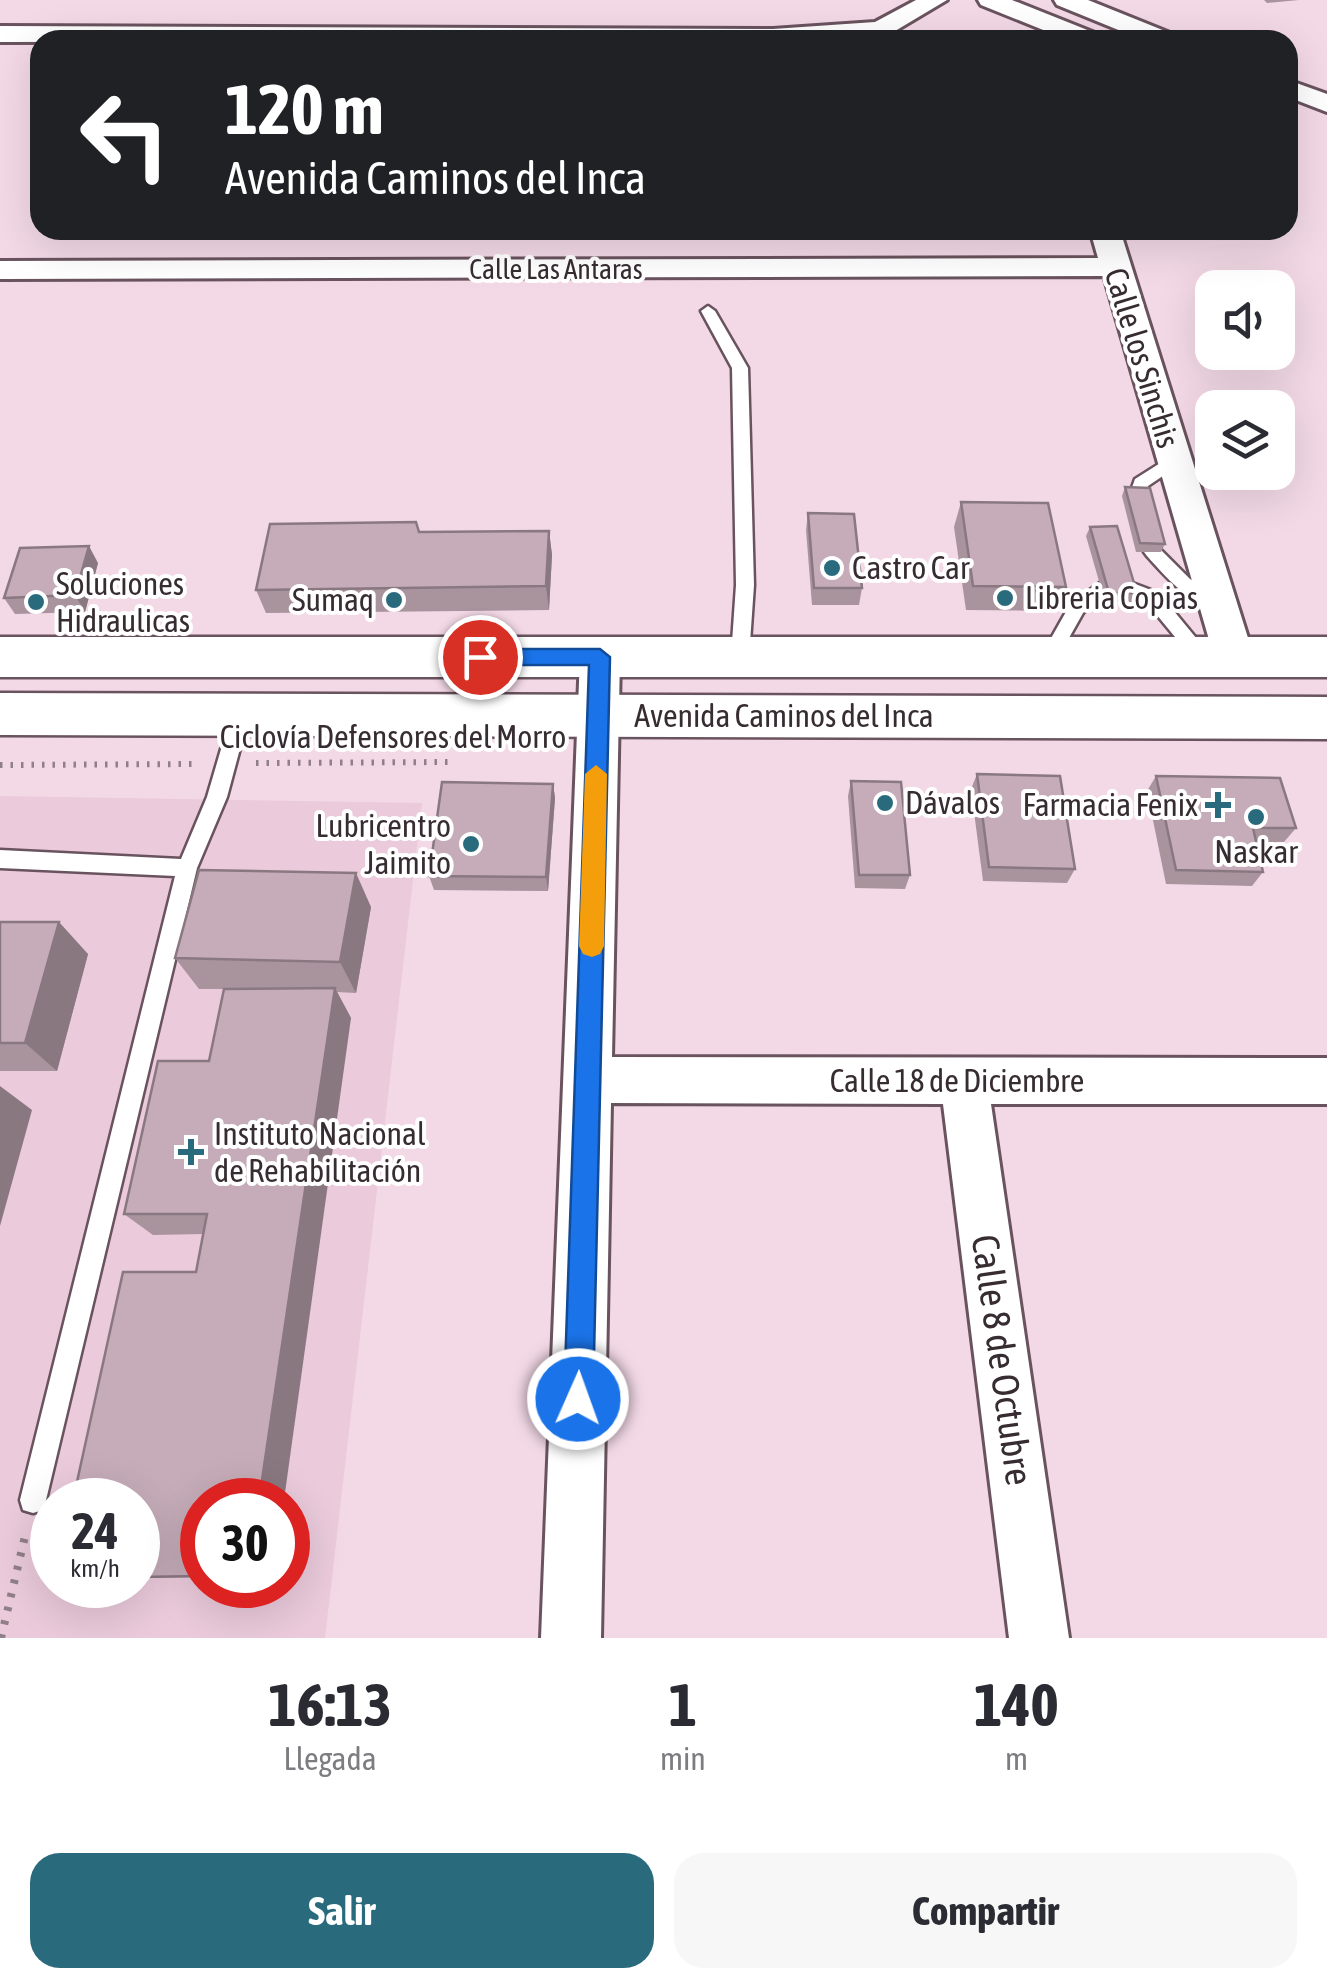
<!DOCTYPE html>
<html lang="es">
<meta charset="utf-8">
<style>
:root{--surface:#fff;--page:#f7f7f7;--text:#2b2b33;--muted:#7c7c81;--accent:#296b7d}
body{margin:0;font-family:"Asap Condensed",sans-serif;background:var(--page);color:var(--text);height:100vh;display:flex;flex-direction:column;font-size:38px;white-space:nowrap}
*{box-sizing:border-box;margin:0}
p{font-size:32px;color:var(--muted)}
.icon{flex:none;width:55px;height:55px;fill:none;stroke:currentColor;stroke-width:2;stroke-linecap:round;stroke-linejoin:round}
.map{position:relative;height:1638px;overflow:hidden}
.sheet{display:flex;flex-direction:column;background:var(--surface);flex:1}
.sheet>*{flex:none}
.top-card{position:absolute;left:30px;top:30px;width:1268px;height:210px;border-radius:30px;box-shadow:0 10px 40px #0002;background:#202124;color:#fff;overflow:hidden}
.fabs{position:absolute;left:1195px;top:270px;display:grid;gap:20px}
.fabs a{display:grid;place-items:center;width:100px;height:100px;border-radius:20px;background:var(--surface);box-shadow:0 10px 40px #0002;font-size:50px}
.speed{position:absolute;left:30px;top:1478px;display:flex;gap:20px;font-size:50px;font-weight:700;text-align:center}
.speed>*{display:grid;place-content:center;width:130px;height:130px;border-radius:50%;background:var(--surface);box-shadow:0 10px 40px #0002;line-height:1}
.speed small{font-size:25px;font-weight:400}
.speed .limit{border:15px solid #d22;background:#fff;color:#111}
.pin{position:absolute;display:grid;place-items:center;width:85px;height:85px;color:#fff;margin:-42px;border:5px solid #fff;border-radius:50%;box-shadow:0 2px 10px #0007}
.me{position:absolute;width:110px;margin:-55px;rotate:2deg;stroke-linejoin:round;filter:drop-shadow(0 0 8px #0008)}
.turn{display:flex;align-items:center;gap:35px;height:210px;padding:0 30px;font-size:45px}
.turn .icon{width:130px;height:130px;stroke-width:2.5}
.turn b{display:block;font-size:70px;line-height:85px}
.eta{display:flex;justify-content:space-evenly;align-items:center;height:170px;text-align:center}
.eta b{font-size:60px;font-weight:700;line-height:70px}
.cta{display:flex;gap:20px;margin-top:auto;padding:20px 30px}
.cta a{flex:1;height:115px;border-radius:30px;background:var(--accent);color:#fff;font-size:40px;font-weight:700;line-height:115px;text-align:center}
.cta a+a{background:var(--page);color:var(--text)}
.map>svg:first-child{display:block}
.built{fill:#eacadb;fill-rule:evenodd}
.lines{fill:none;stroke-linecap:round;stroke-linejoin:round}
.service-casing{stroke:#69535e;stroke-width:5}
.minor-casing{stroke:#69535e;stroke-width:6}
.primary-casing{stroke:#69535e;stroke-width:5}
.path-far1{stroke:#907f87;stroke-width:6;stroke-dasharray:2.5 8;stroke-linecap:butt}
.path{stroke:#907f87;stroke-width:8;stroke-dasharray:4 10;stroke-linecap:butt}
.service{fill:#fff;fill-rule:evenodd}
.minor{fill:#fff;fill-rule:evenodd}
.primary{fill:#fff;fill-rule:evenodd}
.wall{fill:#a9949e}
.shaded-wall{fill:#8a7881}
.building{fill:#c5acb8;stroke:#8a7881;stroke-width:2.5}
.route{fill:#1a73e8;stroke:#114b97;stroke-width:2.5}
.slow{fill:#f59e0b}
.poi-dot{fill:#296b7d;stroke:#fff;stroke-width:4}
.labels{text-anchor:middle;stroke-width:8;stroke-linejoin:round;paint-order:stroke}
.far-street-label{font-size:28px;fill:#362c31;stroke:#fff}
.street-label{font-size:32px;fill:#362c31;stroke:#fff}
.poi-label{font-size:32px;fill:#362c31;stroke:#fff;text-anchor:start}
.near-street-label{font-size:38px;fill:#362c31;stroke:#fff}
</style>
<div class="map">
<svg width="1327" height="1638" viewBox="0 0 1327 1638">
<rect width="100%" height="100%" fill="#f3d9e6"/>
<path class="built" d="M0,796L422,803L325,1638H0ZM52,1500H138V1585H52ZM202,1500H288V1585H202Z"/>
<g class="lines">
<g class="service-casing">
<g id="service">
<path d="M708,306L715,311L748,368L754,585L749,657L740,664L731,657L736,585L732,368L701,311Z"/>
<path d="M1173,455L1179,457V465L1148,486L1143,500H1131L1129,496L1135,479Z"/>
<path d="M1153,546L1159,548L1190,579L1223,596L1226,601L1223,606C1194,611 1165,576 1147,556L1144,552Z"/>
<path d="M1101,582L1110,589L1083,613L1056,661H1044L1041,656L1071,603Z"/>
<path d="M1130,582L1159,593L1206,650L1209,655L1206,660H1194L1147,603L1124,594L1121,589Z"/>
<path d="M240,707L249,715L227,797L197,868L46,1500L43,1510L33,1513L23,1510L20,1500L175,876L0,868V850L181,859L207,797L231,715Z"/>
</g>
</g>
<g class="minor-casing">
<g id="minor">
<path d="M916,0H947L890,34L836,40L0,42V26L773,29L875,22Z"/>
<path d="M978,0H1012L1100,35L1104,40H1068L981,5Z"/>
<path d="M1054,0H1088L1175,35L1179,40H1143L1057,5Z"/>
<path d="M1288,80L1327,94V112L1288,97Z"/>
<path d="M1090,230H1120L1254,657L1248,668L1234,672L1220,668L1214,657L1104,276L0,279V261L1098,258Z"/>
<path d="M600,642L614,646L620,657L612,1057L1327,1058V1104H991L1069,1638H1009L943,1104L611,1103L601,1638H541L580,657L586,646Z"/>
</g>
</g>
<g class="primary-casing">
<g id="primary">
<rect x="0" y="637" width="1327" height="40"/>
<path d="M0,693L1327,697V739L0,735Z"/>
</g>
</g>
<g class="path-far1">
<path d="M256,763L449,762"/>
<path d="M0,765L199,764"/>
</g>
<path class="path" d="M1,1638L26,1532"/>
<use href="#service" class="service"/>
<use href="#minor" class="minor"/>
<use href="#primary" class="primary"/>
</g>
<g class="wall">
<path d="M1264,0H1299L1267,3Z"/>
<path d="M1125,487L1165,544L1161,552H1136L1122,496Z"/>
<path d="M961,502L1066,587L1056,611L966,610L954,527Z"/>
<path d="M808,513L862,588L859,605H812L806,530Z"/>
<path d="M1090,527L1137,593L1133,602H1105L1086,536Z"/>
<path d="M549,531L552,555L549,610L266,613L256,590L419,532Z"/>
<path d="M98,563L85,612L15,614L4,598Z"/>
<path d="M977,774L1075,869L1067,883L983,881L971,789Z"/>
<path d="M1156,776L1296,828L1284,842H1256L1263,872L1252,886L1166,884L1147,791Z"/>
<path d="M851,781L910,875L905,889L855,888L848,796Z"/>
<path d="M553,784L555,798L548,891L434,890L429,876Z"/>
<path d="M371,907L356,993L337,992L351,1018L202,1500V1577L138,1578V1500L196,1272L203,1234L153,1235L124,1214L209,1061L224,989H199L175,958Z"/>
<path d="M0,922L88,954L57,1071H0Z"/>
</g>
<g class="shaded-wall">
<path d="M549,531L552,555L549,610L546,586Z"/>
<path d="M89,546L98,563L85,612L75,595Z"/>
<path d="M553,784L555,798L548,891L546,877Z"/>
<path d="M356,873L371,907L356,993L340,962Z"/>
<path d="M59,922L88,954L57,1071L25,1043Z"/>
<path d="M335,988L351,1018L284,1500H259Z"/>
<path d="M0,1086L32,1110L0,1226Z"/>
</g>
<g class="building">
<path d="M1125,487L1150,488L1165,544L1140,543Z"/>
<path d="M961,502L1048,503L1066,587L973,586Z"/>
<path d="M808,513L854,514L862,588H814Z"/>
<path d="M416,522L419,532L549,531L546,586L256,590L270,524Z"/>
<path d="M1117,526L1137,593H1109L1090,527Z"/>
<path d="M89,546L75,595L4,598L20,548Z"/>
<path d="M977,774L1060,776L1075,869L989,867Z"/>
<path d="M1156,776L1280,778L1296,828H1253L1263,872L1176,870Z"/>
<path d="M851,781L901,782L910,875H859Z"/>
<path d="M442,782L553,784L546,877L429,876Z"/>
<path d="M199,870L356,873L340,962L175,958Z"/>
<path d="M0,922H59L25,1043H0Z"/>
<path d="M335,988L259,1500H202V1576L138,1577V1500H73L123,1272H196L207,1214H124L158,1061H209L224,989Z"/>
</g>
<path class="route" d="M480,649H600L610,657L593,1399L589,1409L578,1413L568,1409L564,1399L589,665H480L469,657Z"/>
<path class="slow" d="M596,765L607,774L604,946L600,954L592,957L583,954L579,946L585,774Z"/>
<g class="poi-dot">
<circle cx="832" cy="568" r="10"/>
<circle cx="1005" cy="598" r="10"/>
<circle cx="394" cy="600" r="10"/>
<circle cx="36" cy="602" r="10"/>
<circle cx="885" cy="803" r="10"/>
<path d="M1213 790h10v10h10v10h-10v10h-10v-10h-10v-10h10z"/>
<circle cx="1256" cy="817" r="10"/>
<circle cx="471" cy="844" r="10"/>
<path d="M186 1137h10v10h10v10h-10v10h-10v-10h-10v-10h10z"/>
</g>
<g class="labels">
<g class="far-street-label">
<text x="556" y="279">Calle Las Antaras</text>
</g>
<g class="street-label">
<text transform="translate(1142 358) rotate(73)" y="11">Calle los Sinchis</text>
<text x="784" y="727">Avenida Caminos del Inca</text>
<text x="393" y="748">Ciclovía Defensores del Morro</text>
<text x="957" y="1092">Calle 18 de Diciembre</text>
</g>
<g class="poi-label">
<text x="852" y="579">Castro Car</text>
<text x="56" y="595">Soluciones<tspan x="56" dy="37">Hidraulicas</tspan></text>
<text x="1025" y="609">Libreria Copias</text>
<text x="374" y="611" text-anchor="end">Sumaq</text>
<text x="905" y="814">Dávalos</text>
<text x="1198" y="816" text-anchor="end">Farmacia Fenix</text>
<text x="451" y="837" text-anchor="end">Lubricentro<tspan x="451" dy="37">Jaimito</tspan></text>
<text x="1256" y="863" text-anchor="middle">Naskar</text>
<text x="214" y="1145">Instituto Nacional<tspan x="214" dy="37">de Rehabilitación</tspan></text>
</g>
<g class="near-street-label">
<text transform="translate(1002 1360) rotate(82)" y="13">Calle 8 de Octubre</text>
</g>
</g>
</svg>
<div class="fabs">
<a><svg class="icon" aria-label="sound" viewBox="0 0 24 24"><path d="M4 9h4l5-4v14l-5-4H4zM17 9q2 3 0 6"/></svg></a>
<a><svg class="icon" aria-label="layers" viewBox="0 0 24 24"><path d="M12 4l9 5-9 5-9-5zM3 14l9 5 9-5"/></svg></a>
</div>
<div class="speed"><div>24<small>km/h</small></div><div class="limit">30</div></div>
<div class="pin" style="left:480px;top:657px;background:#d93025"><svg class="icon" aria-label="arrive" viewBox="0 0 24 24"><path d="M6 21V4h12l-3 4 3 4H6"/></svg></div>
<svg class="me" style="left:578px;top:1399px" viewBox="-20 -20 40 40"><circle r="17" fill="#1a73e8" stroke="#fff" stroke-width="3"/><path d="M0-11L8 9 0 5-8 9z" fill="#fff"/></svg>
<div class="top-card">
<div class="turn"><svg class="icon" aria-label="left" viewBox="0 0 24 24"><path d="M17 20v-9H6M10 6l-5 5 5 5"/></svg><div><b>120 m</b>Avenida Caminos del Inca</div></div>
</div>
</div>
<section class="sheet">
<div class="eta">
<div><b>16:13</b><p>Llegada</p></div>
<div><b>1</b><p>min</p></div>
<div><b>140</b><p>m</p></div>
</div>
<div class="cta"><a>Salir</a><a>Compartir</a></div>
</section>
